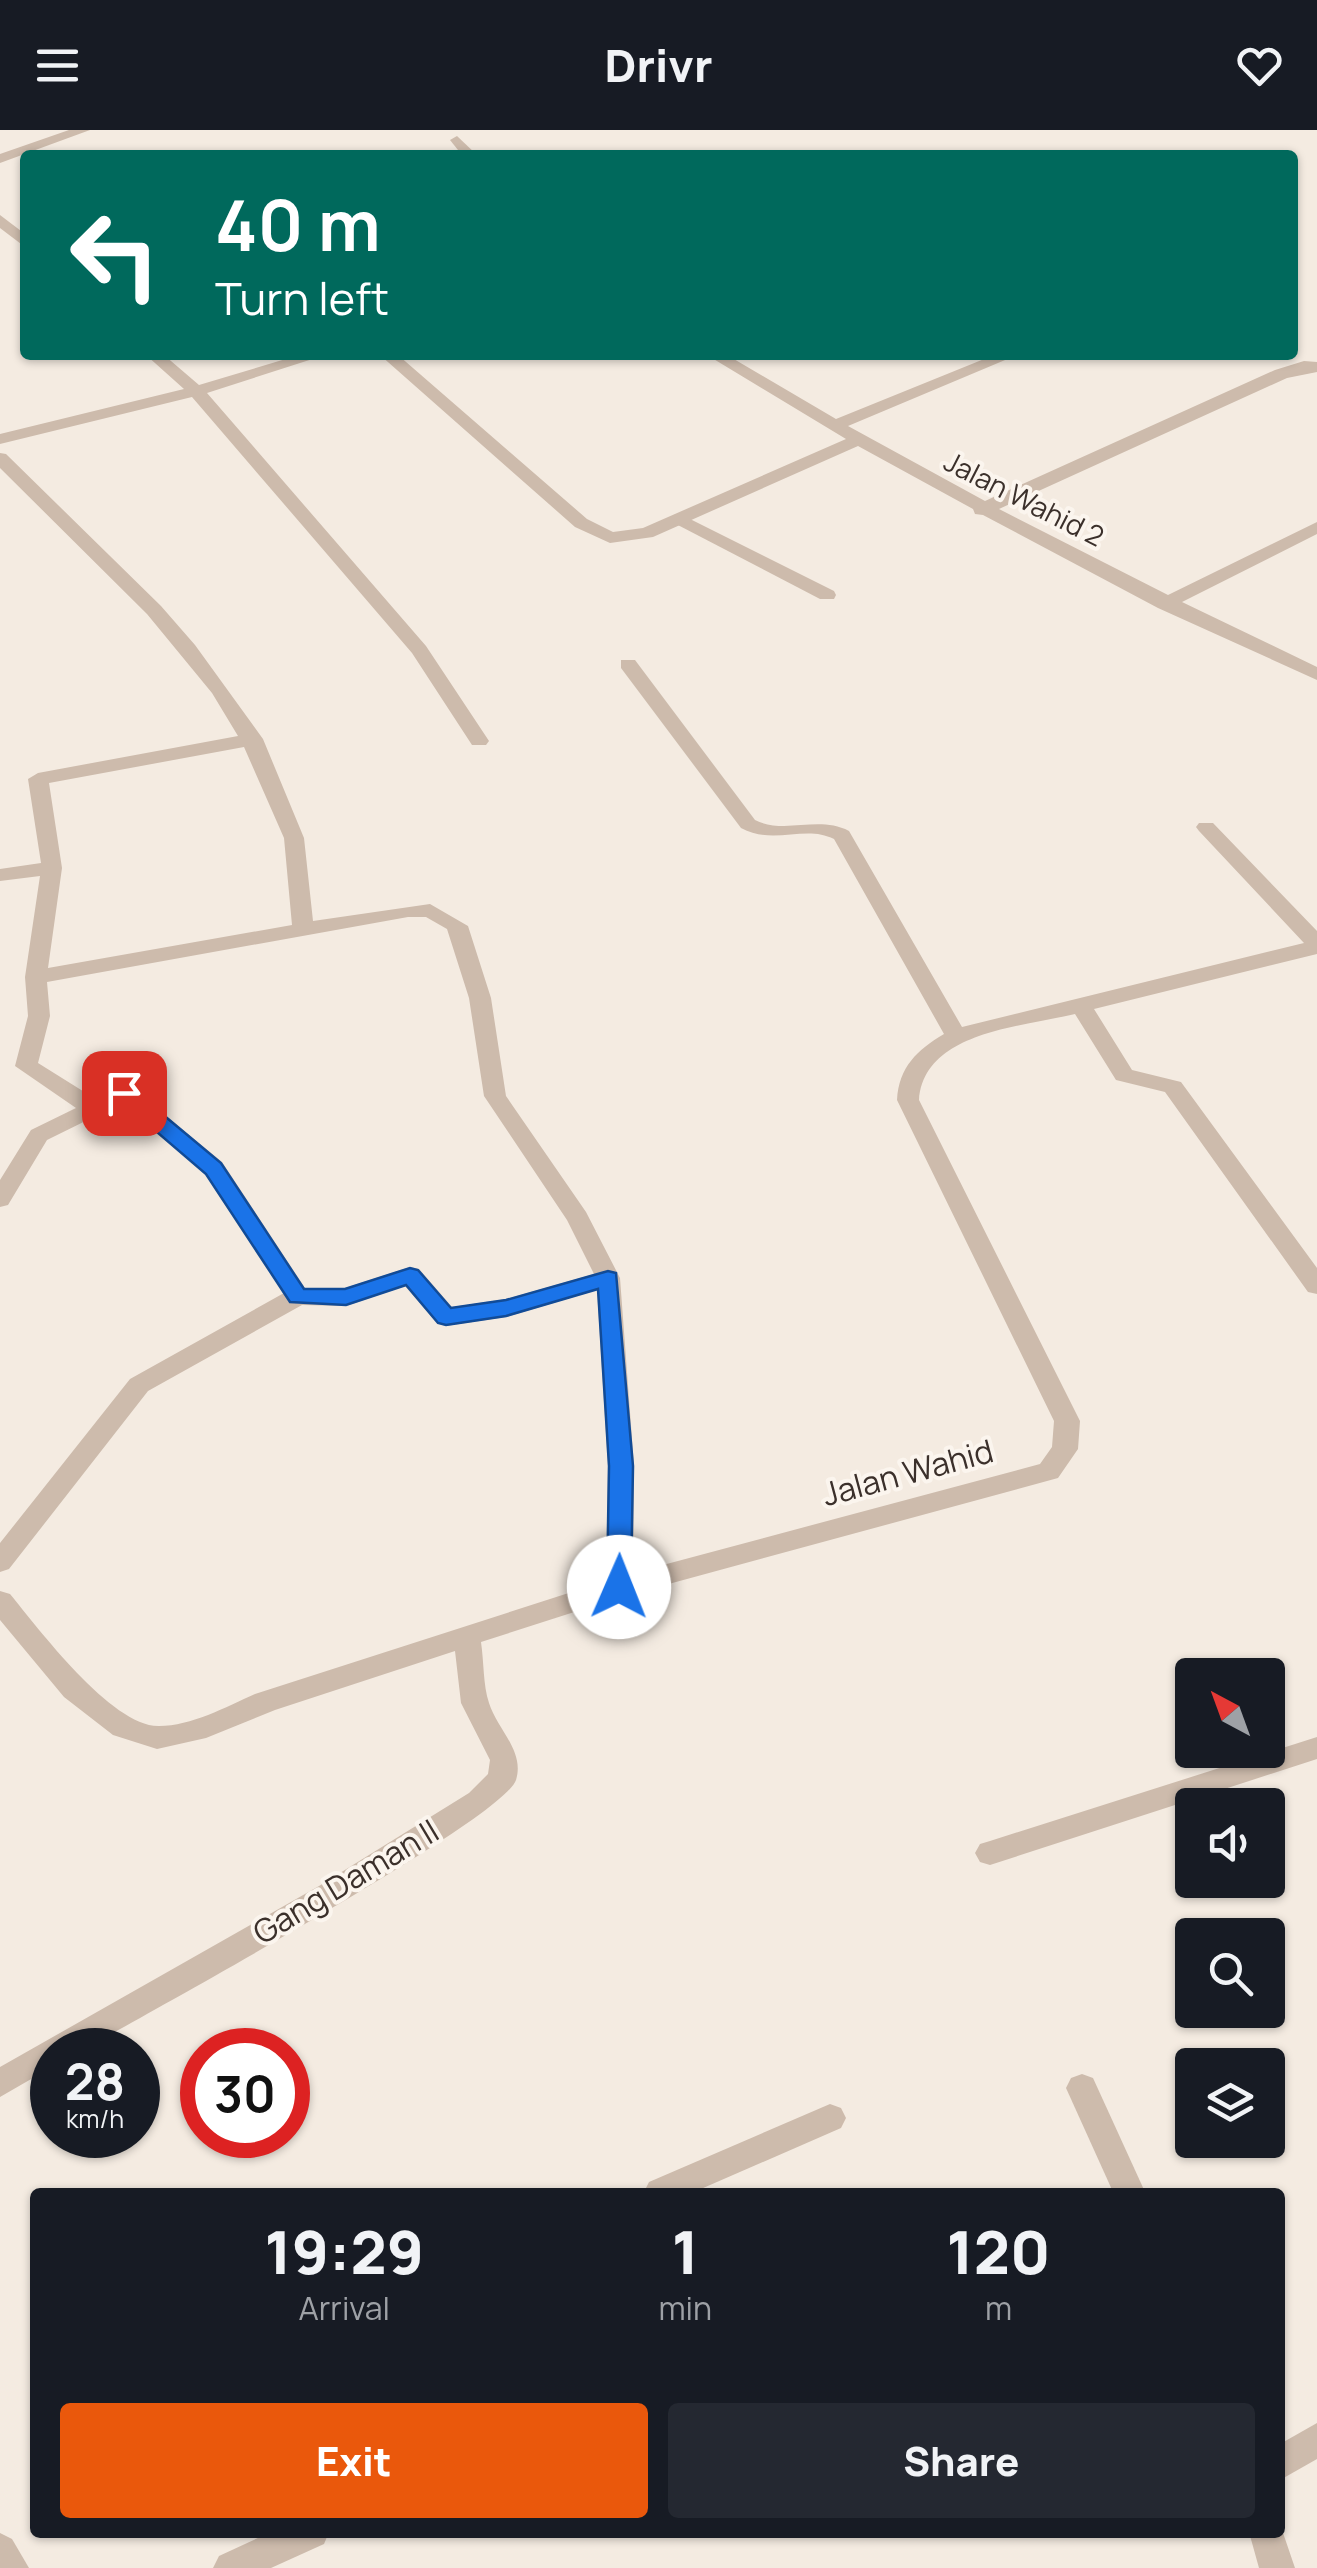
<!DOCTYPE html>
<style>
:root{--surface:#171b24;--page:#242831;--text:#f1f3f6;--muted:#9ea1a6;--accent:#ea580c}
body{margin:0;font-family:Manrope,sans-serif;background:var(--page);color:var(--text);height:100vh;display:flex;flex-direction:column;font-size:38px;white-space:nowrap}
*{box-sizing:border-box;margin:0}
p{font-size:32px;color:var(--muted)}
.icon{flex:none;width:55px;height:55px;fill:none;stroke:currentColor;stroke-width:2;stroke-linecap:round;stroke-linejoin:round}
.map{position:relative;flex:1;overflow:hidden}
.drawer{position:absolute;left:30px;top:2058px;width:1255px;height:350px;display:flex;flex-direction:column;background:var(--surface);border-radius:10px;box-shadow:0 2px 8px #0004}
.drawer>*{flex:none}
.banner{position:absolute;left:20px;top:20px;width:1278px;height:210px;border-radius:10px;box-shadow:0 2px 8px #0004;background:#00695c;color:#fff;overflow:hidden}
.needle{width:65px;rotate:319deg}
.fabs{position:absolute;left:1175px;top:1528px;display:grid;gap:20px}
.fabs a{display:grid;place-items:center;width:110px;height:110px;border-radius:10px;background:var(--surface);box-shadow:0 2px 8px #0004;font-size:50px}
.speed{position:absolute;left:30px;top:1898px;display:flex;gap:20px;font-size:50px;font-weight:700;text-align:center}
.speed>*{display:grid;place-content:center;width:130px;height:130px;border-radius:50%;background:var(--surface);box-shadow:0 2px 8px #0004;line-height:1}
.speed small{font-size:25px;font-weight:400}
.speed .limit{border:15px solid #d22;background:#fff;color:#111}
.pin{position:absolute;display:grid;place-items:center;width:85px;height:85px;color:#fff;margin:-42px;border-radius:20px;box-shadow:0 5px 15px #0006}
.me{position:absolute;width:110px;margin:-55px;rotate:1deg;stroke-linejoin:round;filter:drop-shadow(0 0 8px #0008)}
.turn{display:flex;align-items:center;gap:35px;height:210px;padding:0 30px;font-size:45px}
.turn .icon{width:130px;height:130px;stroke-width:2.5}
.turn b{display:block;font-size:70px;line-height:85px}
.eta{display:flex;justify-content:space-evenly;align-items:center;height:170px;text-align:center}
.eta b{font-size:60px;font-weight:800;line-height:70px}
.button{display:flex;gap:20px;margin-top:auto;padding:20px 30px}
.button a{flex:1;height:115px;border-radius:10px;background:var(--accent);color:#fff;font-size:40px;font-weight:800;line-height:115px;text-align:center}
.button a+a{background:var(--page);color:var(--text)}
header{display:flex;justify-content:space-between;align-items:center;height:130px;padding:0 30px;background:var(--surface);font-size:45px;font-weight:800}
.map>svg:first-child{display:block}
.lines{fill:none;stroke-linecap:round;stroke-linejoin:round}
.service{fill:#cdbbac;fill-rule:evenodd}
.minor{fill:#cdbbac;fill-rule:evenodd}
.route{fill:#1a73e8;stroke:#114b97;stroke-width:2.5}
.labels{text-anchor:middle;stroke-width:8;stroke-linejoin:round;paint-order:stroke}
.far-street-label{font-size:28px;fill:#3b302b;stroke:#fbf5ee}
.street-label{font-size:32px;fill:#3b302b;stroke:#fbf5ee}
</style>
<header><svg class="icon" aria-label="menu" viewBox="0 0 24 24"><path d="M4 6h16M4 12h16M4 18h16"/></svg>Drivr<svg class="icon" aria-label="heart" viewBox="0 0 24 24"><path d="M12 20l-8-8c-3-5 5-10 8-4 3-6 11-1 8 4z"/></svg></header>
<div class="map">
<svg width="1317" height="2438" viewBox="0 0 1317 2438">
<rect width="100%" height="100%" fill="#f4ebe1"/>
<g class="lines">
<path class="service" d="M680,384L834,461L836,465L834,469H820L674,393V385Z"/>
<g class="minor">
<path d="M69,0H90L0,33V24Z"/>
<path d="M457,6L477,25H462L450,10Z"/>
<path d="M0,85L25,104V117L0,98Z"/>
<path d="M146,225H164L199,255L299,225H325L207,263L426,516L489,611L486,615H472L412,523L192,267L0,314V304L184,259Z"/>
<path d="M380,225H398L587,389L613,402L643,398L846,309L707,225H727L836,289L994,225H1017L848,296L985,371L1275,240L1304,231L1317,232V242L1287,248L999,379L1168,465L1317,392V404L1182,472L1317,537V550L1158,478L983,385L975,384L973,379L858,316L653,407L610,413L575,397Z"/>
<path d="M0,323L6,324L161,476L195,515L263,609L304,708L313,791L430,774L468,796L491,868L506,966L586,1082L620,1148L634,1336L633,1443L1040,1334L1052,1317L1054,1291L897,970C899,937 917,920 944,904L834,709C805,694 774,716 741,698L621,538V530H635L755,690C785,705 818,685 849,701L962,897L1304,813L1199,701L1196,697L1199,693H1213L1317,801V824L1094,879L1132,940L1181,952L1317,1138V1164L1308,1162L1165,962L1116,950L1075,884C1022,897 924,901 919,970L1080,1291L1078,1319L1058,1348L621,1467L481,1512C484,1532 483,1555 489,1573C497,1599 525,1621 516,1650C503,1690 142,1886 83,1920H52V1937L0,1967V1937L319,1756L469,1663L488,1644L490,1630L461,1573L455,1521L275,1580L206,1608L157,1619L113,1605L64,1567L0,1490V1461L10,1464C38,1498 112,1597 159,1596C191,1596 226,1577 255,1564L606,1451L608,1336L597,1160L506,1187L446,1196L437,1193L405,1156L346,1176L302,1175L148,1261L9,1439L0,1442V1413L130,1249L284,1163L206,1044L122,973L47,1010L8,1075L0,1077V1050L31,1000L76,978L15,936L28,886L25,847L40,746L0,751V739L41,733L28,649L38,643L238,606L212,563L147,484L0,338ZM244,617L284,708L292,795L48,838L62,738L49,653ZM408,787H426L447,799L469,868L484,966L567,1090L594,1144L506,1169L452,1177L419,1139L410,1137L345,1158H305L222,1032L132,958H116L94,968L38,933L50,886L47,852Z"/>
<path d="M1317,1607V1629L990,1735L980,1732L975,1723L980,1714L990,1711Z"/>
<path d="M1082,1944L1093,1948L1145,2062H1113L1066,1958L1071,1948Z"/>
<path d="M830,1974L841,1978L846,1988L841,1998L694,2062H644L649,2052Z"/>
<path d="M1317,2293V2329L1280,2350V2314Z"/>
<path d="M1280,2394L1295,2438H1259L1249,2402H1280Z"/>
<path d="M271,2402H329L324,2414L271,2438H213L219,2426Z"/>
<path d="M0,2403L12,2409L29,2438H0Z"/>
</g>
</g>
<path class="route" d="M124,956L131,958L221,1033L304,1159H345L410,1138L418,1140L451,1178L506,1170L608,1141L616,1143L633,1336L631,1457L628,1464H610L607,1457L609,1336L598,1159L506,1186L446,1195L438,1193L406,1155L346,1175L290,1172L206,1044L116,967L113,963Z"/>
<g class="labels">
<g class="far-street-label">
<text transform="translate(1024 369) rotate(27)" y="10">Jalan Wahid 2</text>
</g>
<g class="street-label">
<text transform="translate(908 1343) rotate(-15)" y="11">Jalan Wahid</text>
<text transform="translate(346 1752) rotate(-31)" y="11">Gang Daman II</text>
</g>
</g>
</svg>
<div class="fabs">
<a><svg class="needle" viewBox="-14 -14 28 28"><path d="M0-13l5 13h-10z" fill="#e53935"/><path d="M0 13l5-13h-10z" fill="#9ea1a6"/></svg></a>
<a><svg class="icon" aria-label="sound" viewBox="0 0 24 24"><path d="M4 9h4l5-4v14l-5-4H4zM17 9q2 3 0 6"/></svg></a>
<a><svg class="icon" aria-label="search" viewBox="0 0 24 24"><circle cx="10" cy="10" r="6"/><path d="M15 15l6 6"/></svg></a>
<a><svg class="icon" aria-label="layers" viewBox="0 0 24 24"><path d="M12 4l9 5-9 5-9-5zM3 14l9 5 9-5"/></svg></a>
</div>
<div class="speed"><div>28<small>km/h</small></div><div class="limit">30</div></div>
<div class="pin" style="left:124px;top:963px;background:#d93025"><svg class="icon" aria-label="arrive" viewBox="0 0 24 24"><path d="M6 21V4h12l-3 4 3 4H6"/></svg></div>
<svg class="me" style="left:619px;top:1457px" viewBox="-20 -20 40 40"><circle r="19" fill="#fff"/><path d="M0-13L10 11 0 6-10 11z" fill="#1a73e8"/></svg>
<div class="banner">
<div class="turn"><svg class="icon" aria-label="left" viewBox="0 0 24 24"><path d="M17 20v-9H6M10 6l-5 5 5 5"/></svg><div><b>40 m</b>Turn left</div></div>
</div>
<section class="drawer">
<div class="eta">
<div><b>19:29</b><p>Arrival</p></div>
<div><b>1</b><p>min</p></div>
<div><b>120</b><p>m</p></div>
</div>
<div class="button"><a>Exit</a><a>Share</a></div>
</section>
</div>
